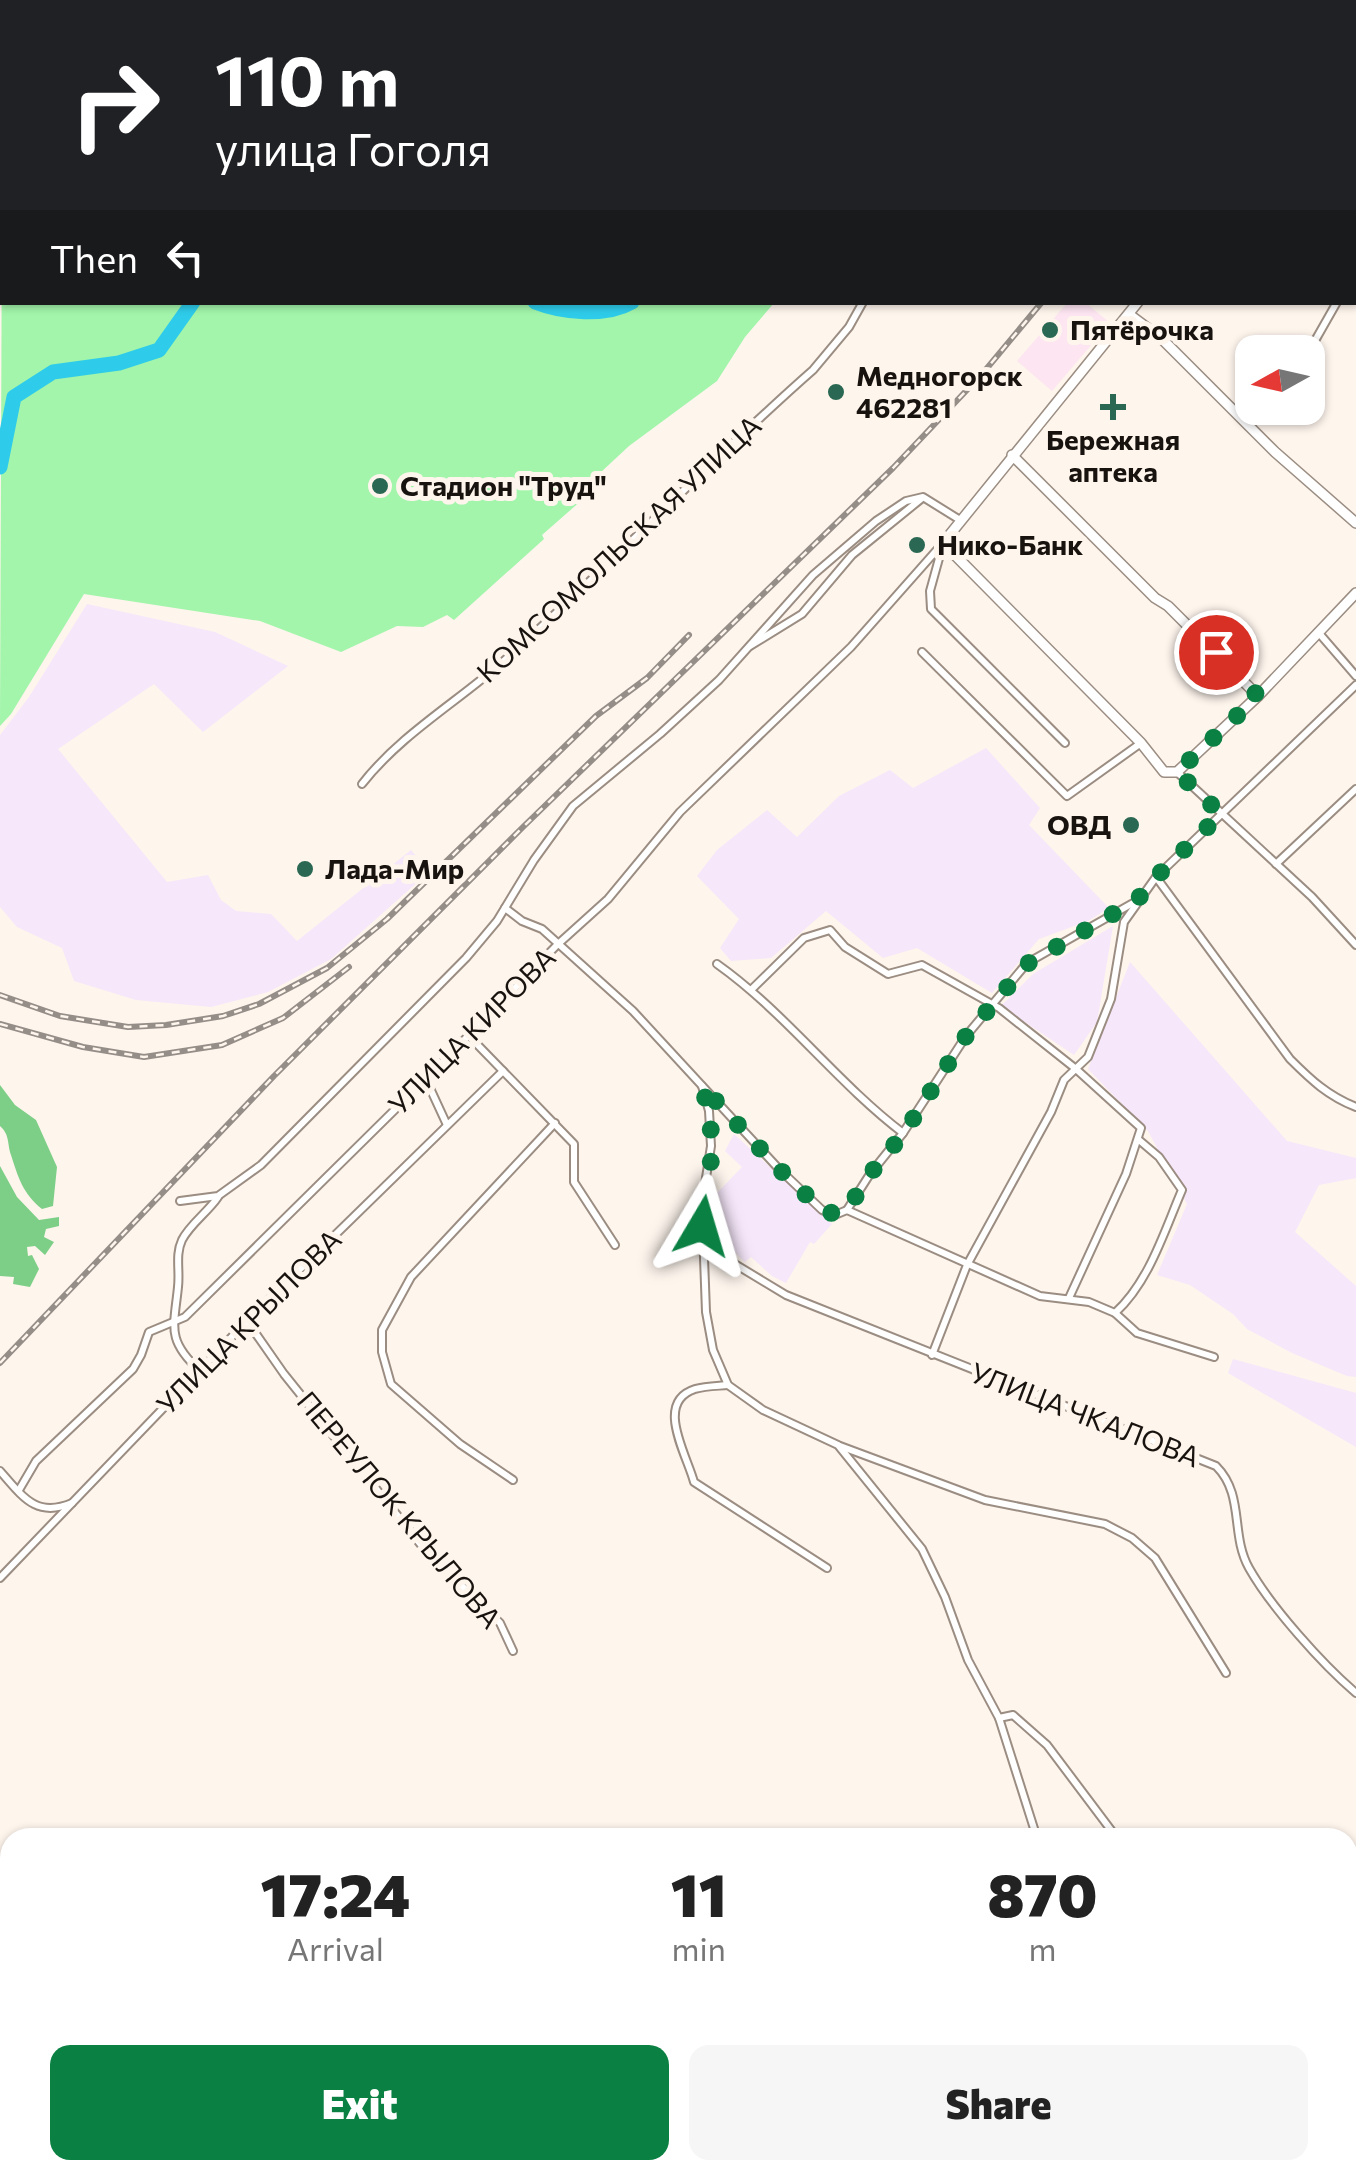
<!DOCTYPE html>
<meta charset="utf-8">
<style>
:root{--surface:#fff;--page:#f6f6f6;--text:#222;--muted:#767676;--accent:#0b8043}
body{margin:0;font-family:Commissioner,sans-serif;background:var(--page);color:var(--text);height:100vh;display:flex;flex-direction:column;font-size:38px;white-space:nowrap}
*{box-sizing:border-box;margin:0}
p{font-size:32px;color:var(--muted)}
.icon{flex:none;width:55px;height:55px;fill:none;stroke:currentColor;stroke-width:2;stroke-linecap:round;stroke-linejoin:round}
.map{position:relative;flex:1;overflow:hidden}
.side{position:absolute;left:0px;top:1828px;width:1358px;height:352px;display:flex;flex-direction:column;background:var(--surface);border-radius:30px 30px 0 0;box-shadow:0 2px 8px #0004}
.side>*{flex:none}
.guide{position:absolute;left:0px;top:0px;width:1358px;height:305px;box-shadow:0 2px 8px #0004;background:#202124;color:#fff;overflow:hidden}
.needle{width:65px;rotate:262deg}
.fabs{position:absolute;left:1235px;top:335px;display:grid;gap:20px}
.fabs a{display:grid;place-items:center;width:90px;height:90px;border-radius:20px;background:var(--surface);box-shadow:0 2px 8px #0004;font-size:50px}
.pin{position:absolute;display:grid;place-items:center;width:85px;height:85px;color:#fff;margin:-42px;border:5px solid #fff;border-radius:50%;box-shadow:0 2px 10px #0007}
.me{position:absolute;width:110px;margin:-55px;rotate:7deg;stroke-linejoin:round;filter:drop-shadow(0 0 8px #0008)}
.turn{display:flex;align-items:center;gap:35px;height:210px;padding:0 50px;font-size:45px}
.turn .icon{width:130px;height:130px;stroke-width:2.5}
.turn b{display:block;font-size:70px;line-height:85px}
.then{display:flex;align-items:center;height:95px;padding:0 50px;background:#0003;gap:20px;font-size:38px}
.eta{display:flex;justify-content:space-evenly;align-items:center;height:170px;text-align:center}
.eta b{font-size:60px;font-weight:800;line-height:70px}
.action{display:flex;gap:20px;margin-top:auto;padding:20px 50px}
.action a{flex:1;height:115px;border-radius:20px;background:var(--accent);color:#fff;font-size:40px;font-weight:800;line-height:115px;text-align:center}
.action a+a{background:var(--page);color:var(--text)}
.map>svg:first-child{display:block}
.commercial{fill:#fde5f1}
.industrial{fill:#f6e7fa}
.green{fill:#a2f5ab}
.forest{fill:#7dcf87}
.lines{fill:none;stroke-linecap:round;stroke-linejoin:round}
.river{stroke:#2eccea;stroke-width:15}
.minor-casing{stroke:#9b8d82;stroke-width:10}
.tertiary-casing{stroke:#9b8d82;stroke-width:12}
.minor{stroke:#fff;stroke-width:6}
.tertiary{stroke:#fff;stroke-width:9}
.rail-casing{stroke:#958e88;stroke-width:6}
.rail{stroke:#fef5ed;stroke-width:2.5;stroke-dasharray:8;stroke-linecap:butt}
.route{stroke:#0b8043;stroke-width:18;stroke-dasharray:0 32.4}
.poi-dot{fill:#2b6853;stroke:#fef5ed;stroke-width:4}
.labels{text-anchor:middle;stroke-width:10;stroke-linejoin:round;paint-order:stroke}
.poi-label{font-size:28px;font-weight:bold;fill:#18130f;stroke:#fef5ed;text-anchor:start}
.street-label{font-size:28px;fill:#18130f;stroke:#fef5ed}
</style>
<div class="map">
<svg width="1356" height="2178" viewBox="0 0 1356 2178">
<rect width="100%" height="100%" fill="#fef5ed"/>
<path class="commercial" d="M1068,302L1086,303L1110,323L1052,391L1017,361Z"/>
<g class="industrial">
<path d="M87,604L215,632L288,666L203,732L154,684L58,749L167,882L208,875L221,900L236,911L271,914L297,941L411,850L429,872L331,959L268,992L211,1007L136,1000L74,981L62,948L17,927L0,907V735L29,697Z"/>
<path d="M986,748L1040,808L1029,825L1109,908L1088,921L1039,939L992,993L917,948L883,958L826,911L771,958L731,961L720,948L739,919L697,876L717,850L767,810L797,837L839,796L890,770L913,788Z"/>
<path d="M1113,926L1097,1022L1074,1055L1001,1006L1033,974Z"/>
<path d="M1130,962L1287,1141L1356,1158V1178L1319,1185L1295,1232L1356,1286V1377L1347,1376L1292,1353L1247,1329L1233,1314L1190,1285L1157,1275L1187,1204L1148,1131L1088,1069Z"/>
<path d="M734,1134L832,1224L814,1244L810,1242L786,1283L772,1276L751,1257L745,1262L713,1232L724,1218L712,1207L720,1198L716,1194L742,1167L725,1151Z"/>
<path d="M1233,1359L1356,1393V1447L1228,1373Z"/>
</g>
<g class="green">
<path d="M210,0H914L208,2Z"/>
<path d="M2,202V302L774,303L745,337L717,381L629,446L600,473L583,499L542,535L544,539L454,620L447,615L423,627L397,626L341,652L260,621L84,594L11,714L0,726Z"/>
</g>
<g class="forest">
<path d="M0,1085L15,1105L36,1120L57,1167L53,1206L42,1209C23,1194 18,1177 11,1155C7,1143 10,1135 0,1126Z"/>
<path d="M0,1166L17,1197L39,1220L59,1217V1226L46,1229L44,1237L54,1242L45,1255L35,1246L27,1247L28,1256L32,1255L39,1269L30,1287L13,1284L14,1277L0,1276Z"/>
</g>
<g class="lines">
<g class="river">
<path d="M835,0L836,2"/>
<path d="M535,302C563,313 606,317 632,302"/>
<path d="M0,467L14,397L53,372L119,363L159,350L193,302"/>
</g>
<g class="minor-casing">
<g id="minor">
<path d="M162,0L164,2"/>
<path d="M1336,0L1341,2"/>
<path d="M921,2L922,0"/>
<path d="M978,2L979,0"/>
<path d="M1355,9H1356"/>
<path d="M1355,226H1356"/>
<path d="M1355,268L1356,266"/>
<path d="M1308,353L1337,302"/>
<path d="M1248,426L1267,408"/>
<path d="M943,544L930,591L931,609L1065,743"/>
<path d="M1318,632L1356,676"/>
<path d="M750,646L802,614L852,555L921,499"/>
<path d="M922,652L1067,796L1141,743"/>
<path d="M1177,772L1312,897L1356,945"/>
<path d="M362,784C401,734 459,701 506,659C611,565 707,463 813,370L849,327L863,302"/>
<path d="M1276,864L1356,789"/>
<path d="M1156,877L1290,1059C1311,1080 1328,1096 1356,1107"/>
<path d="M505,908L522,921L542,929L633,1011L778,1168L822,1210L835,1215L847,1210L1040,1296L1089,1302L1115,1313L1137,1333L1214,1357"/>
<path d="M717,964C786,1013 836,1082 903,1133"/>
<path d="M752,989L804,938L830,930L845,947L888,974L922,965L999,1008L1076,1069L1141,1128L1126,1174L1069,1298"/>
<path d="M468,1035L574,1144V1182L615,1245"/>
<path d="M429,1086L447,1125"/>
<path d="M702,1086L709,1111L711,1146L702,1203L706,1312L713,1350L728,1385L763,1410L838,1445L922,1549L945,1597L968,1660L999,1718L1037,1838"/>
<path d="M180,1201L218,1196L261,1165L466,958L497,921L534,860L573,806L660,734L719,680L813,575L876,521L906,501L923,497L960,520"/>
<path d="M847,1210L870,1174L903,1133L966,1036L1027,963L1133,903"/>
<path d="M705,1246L786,1295L1216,1466C1245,1495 1230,1534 1249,1568C1271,1607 1322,1664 1356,1693"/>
<path d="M1115,1313C1149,1282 1164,1232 1182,1190L1159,1157L1139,1140"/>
<path d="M247,1321L284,1374L426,1551L500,1623L513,1651"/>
<path d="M932,1355L967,1265L1051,1112L1064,1080L1088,1057L1111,999L1124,922L1156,877L1356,685"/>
<path d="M200,1371C166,1340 174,1327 178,1287C180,1270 175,1255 182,1240C190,1224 208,1212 218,1197"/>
<path d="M728,1385C717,1386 705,1386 695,1389C654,1402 687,1455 694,1482L827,1568"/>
<path d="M840,1446L985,1500L1105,1524L1132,1538L1155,1558L1226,1673"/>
<path d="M0,1471C23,1497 36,1518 72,1503"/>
<path d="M513,1480L460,1444L391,1384L382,1352V1330L411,1277L555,1123"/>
<path d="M19,1490L36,1461L133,1369L141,1355L149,1332L185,1317L431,1074L557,945L608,899L680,812L851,647L943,543"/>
<path d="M0,1578L247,1321L503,1071"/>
<path d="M999,1718L1013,1715L1047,1745L1117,1838"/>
</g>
</g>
<g class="tertiary-casing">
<g id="tertiary">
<path d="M193,2L196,0"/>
<path d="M1288,2L1289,0"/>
<path d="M0,195L2,193"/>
<path d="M1138,302L943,543L1141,743L1164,772H1177L1258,696L1356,593"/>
<path d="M1130,315L1161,338L1275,452L1356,523"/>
<path d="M1012,455L1155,598L1168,606L1258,696"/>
</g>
</g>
<use href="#minor" class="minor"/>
<use href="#tertiary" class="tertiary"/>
<g class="rail-casing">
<g id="rail">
<path d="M1147,2L1149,0"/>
<path d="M1171,2L1172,0"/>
<path d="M1225,2L1226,0"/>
<path d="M0,995L60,1016L128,1027L166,1025L223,1016L259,1004L327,968L387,919L596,716L647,678L689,635"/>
<path d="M0,1024L83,1047L144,1057L222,1045L283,1018L349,967"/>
<path d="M0,1363L274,1076L523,827L893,468L983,373L1042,302"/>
</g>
</g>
<use href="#rail" class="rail"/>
</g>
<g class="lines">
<path class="route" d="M702,1226C702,1205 707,1188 710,1168C714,1141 710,1113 702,1086L778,1168L822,1210L835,1214L847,1210L870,1174L904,1133L966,1036L1027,964L1137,900L1156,877L1221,814L1177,772L1258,696L1216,652"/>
</g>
<g class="poi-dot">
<circle cx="1050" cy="330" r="10"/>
<circle cx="836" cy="392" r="10"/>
<path d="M1108 392h10v10h10v10h-10v10h-10v-10h-10v-10h10z"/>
<circle cx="380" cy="486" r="10"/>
<circle cx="917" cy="545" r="10"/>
<circle cx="1131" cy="825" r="10"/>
<circle cx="305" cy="869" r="10"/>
</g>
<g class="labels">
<g class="poi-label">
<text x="1070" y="340">Пятёрочка</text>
<text x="856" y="386">Медногорск<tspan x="856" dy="32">462281</tspan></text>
<text x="1113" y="450" text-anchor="middle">Бережная<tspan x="1113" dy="32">аптека</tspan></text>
<text x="400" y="496">Стадион "Труд"</text>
<text x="937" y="555">Нико-Банк</text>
<text x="1111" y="835" text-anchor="end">ОВД</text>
<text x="325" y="879">Лада-Мир</text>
</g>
<g class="street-label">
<text transform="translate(619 549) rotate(-43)" y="10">КОМСОМОЛЬСКАЯ УЛИЦА</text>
<text transform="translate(472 1031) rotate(-45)" y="10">УЛИЦА КИРОВА</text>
<text transform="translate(249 1322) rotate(-45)" y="10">УЛИЦА КРЫЛОВА</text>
<text transform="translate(1085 1415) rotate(21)" y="10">УЛИЦА ЧКАЛОВА</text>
<text transform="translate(399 1510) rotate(50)" y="10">ПЕРЕУЛОК КРЫЛОВА</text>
</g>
</g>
</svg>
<div class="fabs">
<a><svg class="needle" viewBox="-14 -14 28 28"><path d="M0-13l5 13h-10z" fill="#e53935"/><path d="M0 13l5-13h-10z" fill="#767676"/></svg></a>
</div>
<div class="pin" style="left:1216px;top:652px;background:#d93025"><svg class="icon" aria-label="arrive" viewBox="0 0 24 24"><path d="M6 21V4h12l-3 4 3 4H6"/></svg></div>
<svg class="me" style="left:702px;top:1226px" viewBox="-20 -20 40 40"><path d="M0-17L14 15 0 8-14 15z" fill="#0b8043" stroke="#fff" stroke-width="4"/></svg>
<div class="guide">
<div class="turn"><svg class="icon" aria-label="right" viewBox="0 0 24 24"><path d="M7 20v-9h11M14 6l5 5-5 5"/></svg><div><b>110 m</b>улица Гоголя</div></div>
<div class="then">Then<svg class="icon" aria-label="left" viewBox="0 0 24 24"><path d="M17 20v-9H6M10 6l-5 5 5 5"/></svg></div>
</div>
<section class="side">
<div class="eta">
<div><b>17:24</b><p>Arrival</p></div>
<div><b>11</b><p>min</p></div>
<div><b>870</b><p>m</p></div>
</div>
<div class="action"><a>Exit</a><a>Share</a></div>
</section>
</div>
